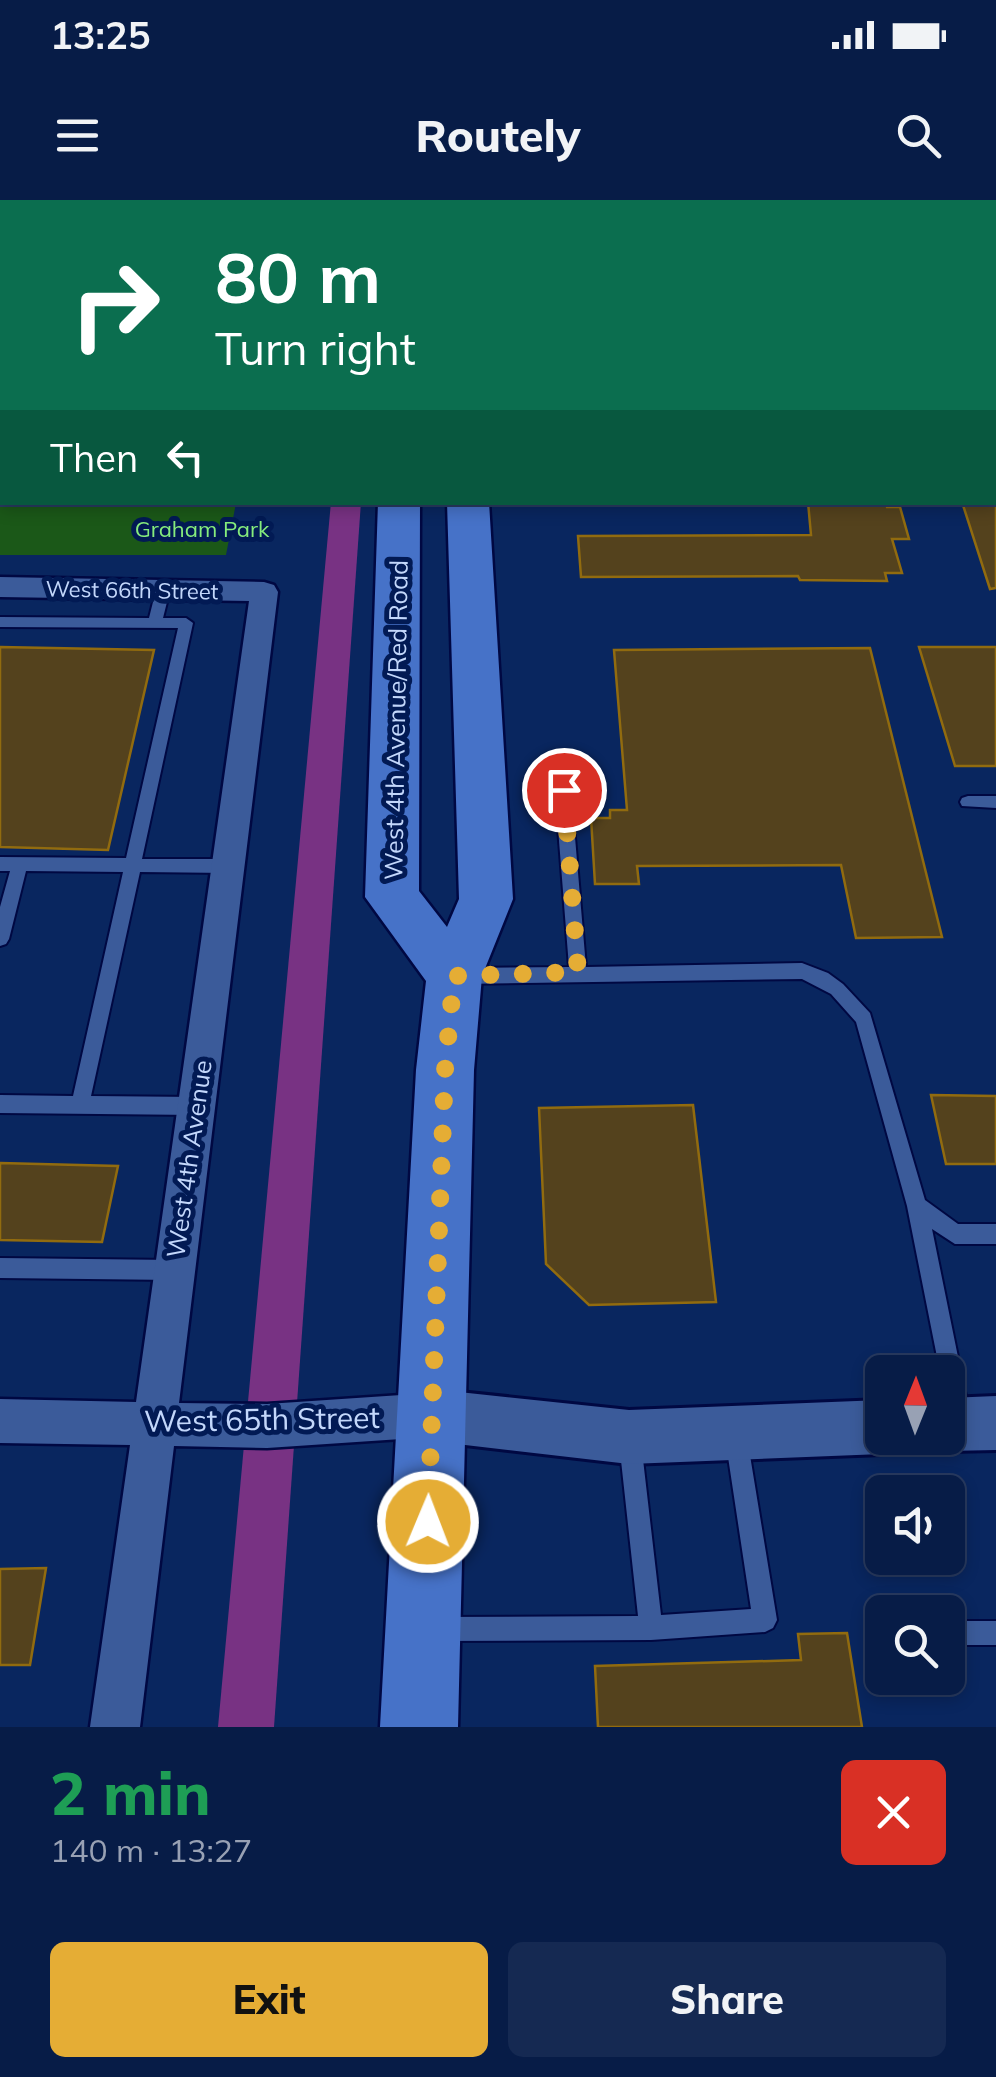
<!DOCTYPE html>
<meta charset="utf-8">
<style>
:root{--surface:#071c47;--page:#152952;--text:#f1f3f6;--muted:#98a1b4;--line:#283a60;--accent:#e5ad35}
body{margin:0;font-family:Mulish,sans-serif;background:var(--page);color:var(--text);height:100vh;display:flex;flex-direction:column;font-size:38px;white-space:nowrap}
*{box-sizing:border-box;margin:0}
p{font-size:32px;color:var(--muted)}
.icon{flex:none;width:55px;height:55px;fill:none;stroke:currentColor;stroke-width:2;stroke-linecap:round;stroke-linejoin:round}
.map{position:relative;height:1527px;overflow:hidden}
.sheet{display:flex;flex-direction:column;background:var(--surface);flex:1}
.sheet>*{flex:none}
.hud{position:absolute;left:0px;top:0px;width:998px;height:305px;box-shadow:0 5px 15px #0003,0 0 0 2px var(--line);background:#0b6e4f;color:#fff;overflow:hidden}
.needle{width:65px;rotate:1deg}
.controls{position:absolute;left:865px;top:1155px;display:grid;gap:20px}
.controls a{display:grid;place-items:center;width:100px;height:100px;border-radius:15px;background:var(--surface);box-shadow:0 5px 15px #0003,0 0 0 2px var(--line);font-size:50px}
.pin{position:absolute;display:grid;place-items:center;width:85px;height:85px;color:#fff;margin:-42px;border:5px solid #fff;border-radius:50%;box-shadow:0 2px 10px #0007}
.me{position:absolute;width:110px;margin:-55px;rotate:1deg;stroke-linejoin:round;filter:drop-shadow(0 0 8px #0008)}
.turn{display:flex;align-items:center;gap:35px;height:210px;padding:0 50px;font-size:45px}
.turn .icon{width:130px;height:130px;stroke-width:2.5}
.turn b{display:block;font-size:70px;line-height:85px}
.then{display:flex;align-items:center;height:95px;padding:0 50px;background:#0003;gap:20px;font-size:38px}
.round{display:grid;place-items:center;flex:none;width:105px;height:105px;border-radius:15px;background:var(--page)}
.headline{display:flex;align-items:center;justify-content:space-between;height:170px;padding:0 50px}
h1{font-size:60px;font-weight:800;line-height:75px;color:#1e9e55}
.action{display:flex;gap:20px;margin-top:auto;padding:20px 50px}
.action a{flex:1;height:115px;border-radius:15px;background:var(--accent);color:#111;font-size:40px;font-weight:800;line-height:115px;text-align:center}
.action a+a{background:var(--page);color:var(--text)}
.status{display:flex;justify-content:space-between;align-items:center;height:70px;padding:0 50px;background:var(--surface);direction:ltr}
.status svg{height:28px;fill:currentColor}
header{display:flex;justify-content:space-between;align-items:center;height:130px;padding:0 50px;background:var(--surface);font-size:45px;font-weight:800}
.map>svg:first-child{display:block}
.green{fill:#1b5818}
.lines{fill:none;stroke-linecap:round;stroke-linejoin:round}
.canal{fill:#783283;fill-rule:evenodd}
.building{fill:#54421d;stroke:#916b0f;stroke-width:2.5}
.service-casing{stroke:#000842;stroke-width:4}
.minor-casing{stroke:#000842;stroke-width:5}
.tertiary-casing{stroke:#000842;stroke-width:6}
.secondary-casing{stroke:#000842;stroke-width:5}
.primary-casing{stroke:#000842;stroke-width:5}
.service{fill:#3b5b9a;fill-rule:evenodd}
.minor{fill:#3b5b9a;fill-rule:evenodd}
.tertiary{fill:#3b5b9a;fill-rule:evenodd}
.secondary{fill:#4166b1;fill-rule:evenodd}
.primary{fill:#4672c8;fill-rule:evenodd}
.route{stroke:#e5ad35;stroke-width:18;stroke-dasharray:0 32.4}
.labels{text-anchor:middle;stroke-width:10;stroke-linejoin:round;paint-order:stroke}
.far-park-label{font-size:22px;fill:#86ec7d;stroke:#021a54}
.far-street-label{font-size:22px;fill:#c3d7fb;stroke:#021a54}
.street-label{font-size:25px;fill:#c3d7fb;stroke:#021a54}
.near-street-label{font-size:30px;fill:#c3d7fb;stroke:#021a54}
</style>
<div class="status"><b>13:25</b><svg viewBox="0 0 49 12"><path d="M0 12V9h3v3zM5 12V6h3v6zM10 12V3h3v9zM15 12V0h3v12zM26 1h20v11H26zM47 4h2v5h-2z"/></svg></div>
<header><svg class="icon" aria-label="menu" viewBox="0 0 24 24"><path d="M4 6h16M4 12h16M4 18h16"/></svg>Routely<svg class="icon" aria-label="search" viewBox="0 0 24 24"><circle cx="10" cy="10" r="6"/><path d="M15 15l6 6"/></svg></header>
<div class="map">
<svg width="996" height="1527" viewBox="0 0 996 1527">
<rect width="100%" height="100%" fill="#09265f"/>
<path class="green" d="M0,2H5L2,302L236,303L226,355H0Z"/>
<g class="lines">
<path class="canal" d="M331,302H361L274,1527H218Z"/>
</g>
<g class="building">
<path d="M808,302H885L887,307H900L909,339H892L902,373H885L887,381L800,380L798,376L581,377L578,336L811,335Z"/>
<path d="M962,302H996V388L990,389Z"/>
<path d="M0,447L154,450L108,650L0,647Z"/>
<path d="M919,447H996V566H955Z"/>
<path d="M870,448L942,737L856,738L841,665L637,666L639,684H595L591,618H610V610H627L614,450Z"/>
<path d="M931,895L996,896V964H946Z"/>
<path d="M693,905L716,1102L589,1105L546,1064L539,908Z"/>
<path d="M0,963L118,966L102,1042L0,1040Z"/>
<path d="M46,1368L30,1465H0V1369Z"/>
<path d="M847,1433L862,1527H598L595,1466L801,1460L798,1434Z"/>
</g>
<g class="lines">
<g class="service-casing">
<g id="service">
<rect x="575" y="0" width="10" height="2"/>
<rect x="708" y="0" width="10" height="2"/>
<rect x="995" y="102" width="1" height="6"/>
<rect x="995" y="148" width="1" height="8"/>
<path d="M163,385L170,390L163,418H186L193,423L142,659H229L237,666L229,673L140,672L91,896L197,897L204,900L206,906L204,912L197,915L0,913V895L73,896L123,672L26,671L9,739L6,744L0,746V707L10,671H0V657L126,658L178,428L0,427V417L149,418L156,390Z"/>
<path d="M563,584L571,590L586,767L802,763L828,773L843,784L870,813L925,1000L958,1024H996V1044H955L932,1029L971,1221L968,1229L960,1232L952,1229L948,1213V1172H940L907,1006L856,822L831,794L802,779L459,784L453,781L450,776L453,771L459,768L569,767L555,590Z"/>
<path d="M968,596H996V608L962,606L960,602L962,598Z"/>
<path d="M0,1058L174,1060L181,1063L184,1070L181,1077L174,1080L0,1078Z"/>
<path d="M736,1226L744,1229L747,1237L777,1420L773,1428L765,1432L651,1440L436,1441L428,1437L424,1429L428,1421L436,1417L638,1416L619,1242L622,1234L630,1231L638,1234L641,1242L661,1415L751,1409L725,1237L728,1229Z"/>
<path d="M880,1421H882V1445L872,1441L868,1433L872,1425Z"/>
<rect x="948" y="1421" width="48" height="24"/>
</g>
</g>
<g class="minor-casing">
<path id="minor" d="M0,377L264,382L274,385L278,392L179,1203L267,1204L431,1193L446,1200L453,1215L446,1230L431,1237L267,1248L174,1246L140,1527H90L130,1245L0,1243V1199L136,1202L249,401L0,397Z"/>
</g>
<g class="tertiary-casing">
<g id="tertiary">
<path d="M431,1189L629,1210L882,1200V1238H904L901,1246L882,1254L629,1264L431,1241L412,1234L405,1215L412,1196Z"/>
<path d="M996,1196V1250L948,1251L929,1243L927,1238H948V1198Z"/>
</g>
</g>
<g class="secondary-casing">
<g id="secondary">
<path d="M813,0H854L856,2H815Z"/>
<rect x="995" y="46" width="1" height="19"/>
</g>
</g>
<g class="primary-casing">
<g id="primary">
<rect x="394" y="0" width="32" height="2"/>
<rect x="445" y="0" width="32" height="2"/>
<path d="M378,302H420L419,691L447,727L459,699L447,302H489L513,699L482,776L474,870L458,1527H380L416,870L426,781L365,697Z"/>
</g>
</g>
<use href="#service" class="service"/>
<use href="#minor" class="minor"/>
<use href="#tertiary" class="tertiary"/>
<use href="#secondary" class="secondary"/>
<use href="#primary" class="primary"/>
</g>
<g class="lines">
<path class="route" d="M428,1322L445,870L454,776L578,772L564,590"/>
</g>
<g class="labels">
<g class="far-park-label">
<text x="202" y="337">Graham Park</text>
</g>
<g class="far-street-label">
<text transform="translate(132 390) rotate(1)" y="8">West 66th Street</text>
</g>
<g class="street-label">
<text transform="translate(396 520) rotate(-89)" y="9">West 4th Avenue/Red Road</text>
<text transform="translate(189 959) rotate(-82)" y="9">West 4th Avenue</text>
</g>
<g class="near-street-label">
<text transform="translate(262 1220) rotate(-1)" y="10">West 65th Street</text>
</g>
</g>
</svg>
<div class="controls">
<a><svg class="needle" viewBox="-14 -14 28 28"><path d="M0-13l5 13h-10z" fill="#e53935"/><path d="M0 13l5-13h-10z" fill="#98a1b4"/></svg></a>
<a><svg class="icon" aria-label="sound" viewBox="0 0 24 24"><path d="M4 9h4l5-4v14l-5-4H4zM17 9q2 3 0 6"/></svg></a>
<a><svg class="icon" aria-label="search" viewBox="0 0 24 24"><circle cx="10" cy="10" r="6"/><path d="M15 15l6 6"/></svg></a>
</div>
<div class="pin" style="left:564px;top:590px;background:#d93025"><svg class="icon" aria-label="arrive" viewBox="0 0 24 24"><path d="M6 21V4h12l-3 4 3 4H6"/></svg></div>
<svg class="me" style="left:428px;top:1322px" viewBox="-20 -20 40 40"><circle r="17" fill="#e5ad35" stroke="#fff" stroke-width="3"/><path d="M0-11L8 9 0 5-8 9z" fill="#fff"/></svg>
<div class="hud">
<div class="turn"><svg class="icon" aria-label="right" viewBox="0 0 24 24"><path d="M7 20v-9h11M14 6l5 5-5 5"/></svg><div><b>80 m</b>Turn right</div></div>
<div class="then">Then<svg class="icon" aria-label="left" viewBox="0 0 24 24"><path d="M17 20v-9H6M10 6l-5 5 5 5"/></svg></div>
</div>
</div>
<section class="sheet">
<div class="headline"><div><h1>2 min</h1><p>140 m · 13:27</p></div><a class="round" style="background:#d93025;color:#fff"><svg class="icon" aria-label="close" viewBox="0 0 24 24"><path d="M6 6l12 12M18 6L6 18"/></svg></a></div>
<div class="action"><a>Exit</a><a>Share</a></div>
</section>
